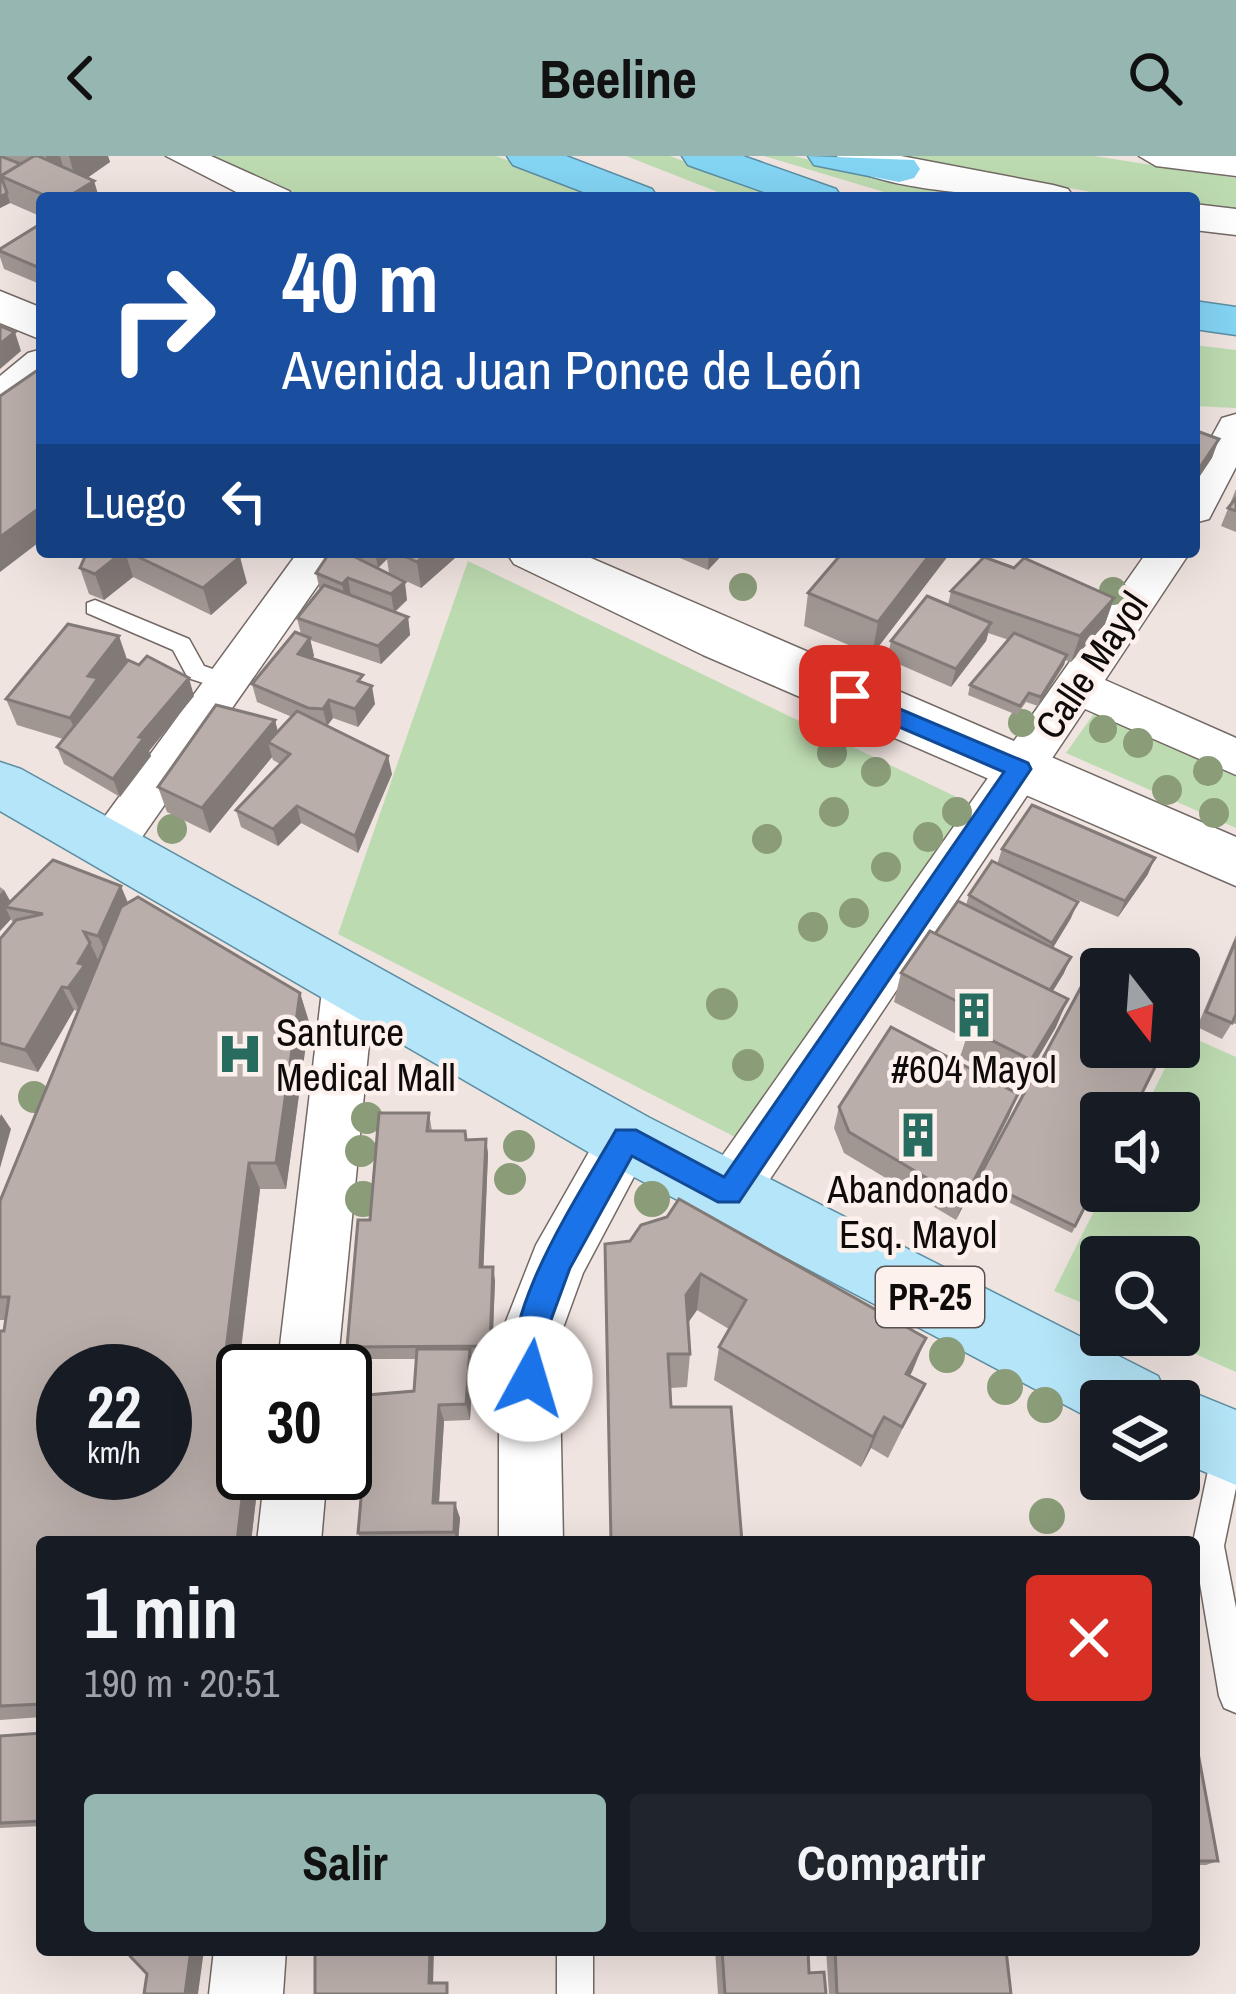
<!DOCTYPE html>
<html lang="es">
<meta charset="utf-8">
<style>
:root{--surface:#171b24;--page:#20242c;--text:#f1f3f6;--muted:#9ea1a6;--accent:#96b6b2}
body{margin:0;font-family:"Archivo Narrow",sans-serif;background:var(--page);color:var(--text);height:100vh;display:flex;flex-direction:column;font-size:45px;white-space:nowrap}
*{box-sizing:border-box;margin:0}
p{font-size:39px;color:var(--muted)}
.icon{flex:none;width:66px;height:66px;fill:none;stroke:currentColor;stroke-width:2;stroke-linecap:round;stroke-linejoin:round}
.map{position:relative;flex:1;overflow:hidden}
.drawer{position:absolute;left:36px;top:1380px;width:1164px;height:420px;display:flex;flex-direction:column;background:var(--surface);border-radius:12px;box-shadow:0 12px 48px #0002}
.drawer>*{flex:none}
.hud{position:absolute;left:36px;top:36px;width:1164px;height:366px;border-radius:12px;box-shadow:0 12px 48px #0002;background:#1a4fa0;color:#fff;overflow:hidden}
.needle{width:78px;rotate:163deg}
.controls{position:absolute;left:1080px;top:792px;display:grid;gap:24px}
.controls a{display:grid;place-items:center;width:120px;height:120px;border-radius:12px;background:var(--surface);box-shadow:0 12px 48px #0002;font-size:60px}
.speed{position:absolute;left:36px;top:1188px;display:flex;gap:24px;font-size:60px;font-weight:700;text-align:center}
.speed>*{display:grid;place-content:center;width:156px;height:156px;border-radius:50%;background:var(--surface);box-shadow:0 12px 48px #0002;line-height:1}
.speed small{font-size:30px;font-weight:400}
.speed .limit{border:6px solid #111;border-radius:18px;background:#fff;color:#111}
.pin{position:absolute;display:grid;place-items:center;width:102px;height:102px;color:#fff;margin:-51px;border-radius:24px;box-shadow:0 6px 18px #0006}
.me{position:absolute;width:132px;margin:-66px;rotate:6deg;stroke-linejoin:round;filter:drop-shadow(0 0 9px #0008)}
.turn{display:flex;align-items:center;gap:42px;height:252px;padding:0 48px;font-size:54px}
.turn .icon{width:156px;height:156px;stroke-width:2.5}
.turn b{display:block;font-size:84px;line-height:102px}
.then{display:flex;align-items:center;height:114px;padding:0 48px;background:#0003;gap:24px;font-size:45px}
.round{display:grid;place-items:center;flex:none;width:126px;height:126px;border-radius:12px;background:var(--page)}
.summary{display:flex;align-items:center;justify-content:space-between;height:204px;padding:0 48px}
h1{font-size:72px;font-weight:700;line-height:90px}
.cta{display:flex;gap:24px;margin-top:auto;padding:24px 48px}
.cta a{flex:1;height:138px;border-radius:12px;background:var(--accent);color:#111;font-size:48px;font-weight:700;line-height:138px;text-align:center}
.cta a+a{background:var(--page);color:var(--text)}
header{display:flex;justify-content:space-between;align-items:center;height:156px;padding:0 48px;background:var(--accent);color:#111;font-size:54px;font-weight:700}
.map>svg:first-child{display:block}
.green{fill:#bddbb1}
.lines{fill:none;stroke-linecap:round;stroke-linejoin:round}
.service-casing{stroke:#736965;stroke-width:3}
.minor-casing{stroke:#736965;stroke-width:3}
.tertiary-casing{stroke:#736965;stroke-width:3}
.secondary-casing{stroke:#736965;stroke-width:3}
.primary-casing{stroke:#5b8ea2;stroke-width:3}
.motorway-casing{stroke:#5b8ea2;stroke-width:3}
.service{fill:#fff;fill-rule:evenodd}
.minor{fill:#fff;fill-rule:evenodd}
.tertiary{fill:#fff;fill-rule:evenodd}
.secondary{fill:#fff;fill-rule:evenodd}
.primary{fill:#b5e5f8;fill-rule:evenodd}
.motorway{fill:#84d4f4;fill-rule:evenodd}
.tree{fill:#8b9c79}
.wall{fill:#a09692}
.shaded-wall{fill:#827a77}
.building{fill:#baaeaa;stroke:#827a77;stroke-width:3;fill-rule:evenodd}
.route{fill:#1a73e8;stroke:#114b97;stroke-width:3}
.labels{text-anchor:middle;stroke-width:9;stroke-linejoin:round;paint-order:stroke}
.shield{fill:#fdf1ed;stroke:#56504e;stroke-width:3}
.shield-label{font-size:36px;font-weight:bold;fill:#0f0b0a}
.street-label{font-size:39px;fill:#0f0b0a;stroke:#fdf1ed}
.poi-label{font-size:39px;fill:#0f0b0a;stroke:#fdf1ed}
</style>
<header><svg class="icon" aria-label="back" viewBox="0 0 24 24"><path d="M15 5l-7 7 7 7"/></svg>Beeline<svg class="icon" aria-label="search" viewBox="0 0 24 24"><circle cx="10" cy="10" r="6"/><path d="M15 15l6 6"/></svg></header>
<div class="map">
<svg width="1236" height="1838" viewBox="0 0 1236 1838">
<rect width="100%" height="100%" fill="#f0e4e0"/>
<g class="green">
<path d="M208,0H496L610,42H298Z"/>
<path d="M626,0H670L781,42H733Z"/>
<path d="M764,0H793L983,42H904Z"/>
<path d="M901,0H1094L1236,22V56L1194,51V42H1122Z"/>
<path d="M1194,189L1236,194V252L1194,250Z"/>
<path d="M468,405L973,649L737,982L338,778Z"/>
<path d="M1095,556L1236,619V672L1066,597Z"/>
<path d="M1182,877L1236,901V1216L1153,1179H1179V1101H1101V1155L1054,1135L1104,1035H1179V957H1143Z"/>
</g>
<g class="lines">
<g class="service-casing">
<g id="service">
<path d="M95,444L189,483L204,510L233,520V532L225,534L188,522L173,494L87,457V447Z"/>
<path d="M1229,1276L1236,1279V1332L1224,1390L1236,1452V1557L1224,1552L1219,1540L1193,1386L1213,1291L1218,1280Z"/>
<rect x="557" y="1794" width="36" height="44"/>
</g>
</g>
<g class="minor-casing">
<g id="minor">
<path d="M166,0H211L289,35L295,42H248Z"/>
<path d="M1139,0H1236V20L1156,10Z"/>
<path d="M42,193V225L14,249L0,252V220L28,197Z"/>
<path d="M1236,258V311L1209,363L1194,367V313L1222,262Z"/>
<path d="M298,396H341L126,704L109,710L92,704L84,691L92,678Z"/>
<path d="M1147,396H1190L1105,524L1236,582V619L1085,553L748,1056L728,1063L708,1056L700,1038L708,1020Z"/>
<path d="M349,805L367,811L375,826L337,1215H277L323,826L331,811Z"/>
<path d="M626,959L646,966L654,983L583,1117L559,1183L563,1386H499V1183L536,1089L606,966Z"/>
<path d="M265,1317H327L321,1386H257Z"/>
<path d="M214,1794H286L283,1838H209Z"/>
</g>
</g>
<g class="tertiary-casing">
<g id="tertiary">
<path d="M837,0H901L1053,29L1068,33L1074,42C1028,42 863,38 837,0Z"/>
<path d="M1194,48L1236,53V79L1194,74Z"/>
</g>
</g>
<g class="secondary-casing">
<g id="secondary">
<path d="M0,135L42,152V184L0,167Z"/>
<path d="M506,396H577L1236,681V730L703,499L514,408Z"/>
</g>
</g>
<g class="primary-casing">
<path id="primary" d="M0,606L21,613L650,962L1158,1220L1165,1236L1179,1231L1236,1254V1329L1179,1305V1245H1101V1268L602,1004L0,655Z"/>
</g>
<g class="motorway-casing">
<g id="motorway">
<path d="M507,0H566L652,33L658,42H599L513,9Z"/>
<path d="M682,0H743L836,33L842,42H781L688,9Z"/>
<path d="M808,0L914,4L920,13L914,22L899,26L814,9Z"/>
<path d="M1194,145L1236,151V179L1194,173Z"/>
</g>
</g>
<use href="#service" class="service"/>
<use href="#minor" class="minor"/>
<use href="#tertiary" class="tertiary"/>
<use href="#secondary" class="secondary"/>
<use href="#primary" class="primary"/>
<use href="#motorway" class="motorway"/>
</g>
<g class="tree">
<circle cx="743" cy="431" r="14"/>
<circle cx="1113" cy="435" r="14"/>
<circle cx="1022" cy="567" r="14"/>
<circle cx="1103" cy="573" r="14"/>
<circle cx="1138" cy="587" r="15"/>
<circle cx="832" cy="597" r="15"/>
<circle cx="1208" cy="615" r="15"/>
<circle cx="876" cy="616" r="15"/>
<circle cx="1167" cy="634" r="15"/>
<circle cx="834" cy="656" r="15"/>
<circle cx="957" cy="656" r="15"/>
<circle cx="1214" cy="657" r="15"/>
<circle cx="172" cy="673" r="15"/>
<circle cx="928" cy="681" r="15"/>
<circle cx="767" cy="683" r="15"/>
<circle cx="886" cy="711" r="15"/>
<circle cx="854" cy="757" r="15"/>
<circle cx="813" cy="771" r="15"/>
<circle cx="722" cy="848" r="16"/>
<circle cx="748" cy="909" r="16"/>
<circle cx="34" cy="941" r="16"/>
<circle cx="367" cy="962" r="16"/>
<circle cx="519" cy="990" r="16"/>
<circle cx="361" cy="995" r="16"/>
<circle cx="510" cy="1023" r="16"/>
<circle cx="363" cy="1043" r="18"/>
<circle cx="652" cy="1043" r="18"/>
<circle cx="947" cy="1199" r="18"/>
<circle cx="1005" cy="1231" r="18"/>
<circle cx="1045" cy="1249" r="18"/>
<circle cx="1047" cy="1360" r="18"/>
</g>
<g class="wall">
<path d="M0,0H108L110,6L87,22L94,25L99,42H42V61L10,47L0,52Z"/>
<path d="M42,67V129L4,113L0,101V93Z"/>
<path d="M1236,333V376L1221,370Z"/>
<path d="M87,396H230L247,427L211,459L133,421L104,444L89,438L80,412Z"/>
<path d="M330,396L407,444L395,456L408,461L410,479L381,508L310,484L314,500L312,502L364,527L375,548L358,571L333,562L327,570L392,618L358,697L301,667L278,690L241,671L236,654L280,608L273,604L272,601L210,677L167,656L158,631L275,564L278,576L292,561L257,546L252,528L301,478L297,462L320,435L316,417Z"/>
<path d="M347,396H454L455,402L421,432L389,417L387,403L378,412Z"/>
<path d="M666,396H725L708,414Z"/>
<path d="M843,396H951L872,499L804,470L808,437Z"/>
<path d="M1014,412L1114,442L1105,468L1071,506L1065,504L1038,550L1026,546L1017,559L968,539L970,529L1009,484L988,477L986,485L951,531L887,503L891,485L948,449L951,435Z"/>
<path d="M128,504L194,540L149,595L151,600L120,641L64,608L57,591L63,583L17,569L6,543Z"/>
<path d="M1002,693L1148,718L1118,761L1057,735L1071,762L1053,792L1064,817L1053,835L1056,871L1020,932L960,901L966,883L894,846L901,817L935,778L966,749L969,739L997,708Z"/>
<path d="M0,731L4,734L11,746L128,747L300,837L309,866L286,1033H260L241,1195L243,1317H259L251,1386H42V1561L0,1564V1175H4L5,1164H0V1045L78,855L74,854L38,916L0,906V783L13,767L11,763L0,775Z"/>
<path d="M1236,779V868L1232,867L1222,883L1197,871Z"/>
<path d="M1018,938L1009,960L956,1064L844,997L834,972L839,951Z"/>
<path d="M429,957L432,975L467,984L486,983L488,998L483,1111L495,1124L492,1202H471L473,1210L470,1264L444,1265L439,1347L460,1362L458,1386H362L358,1377L363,1323H358L351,1308L414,1235L417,1203H352L347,1191L370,1064Z"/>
<path d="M1101,1019L1072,1077L975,1030L978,1023Z"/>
<path d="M641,1069L925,1228L888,1302L871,1292L861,1311L714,1224L719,1191L729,1173L697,1154L688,1167L690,1198L687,1231L670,1232L611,1386L630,1085Z"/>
<path d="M1194,1575L1218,1705L1206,1709H1194Z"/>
<path d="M42,1577V1670L0,1672V1580Z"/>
<path d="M715,1794H808L809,1817L826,1838H718Z"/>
<path d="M826,1794H1006L1011,1838H829Z"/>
</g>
<g class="shaded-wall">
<path d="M46,0H60L67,25L56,31Z"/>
<path d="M69,0H108L110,6L77,29Z"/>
<path d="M94,25L99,42H66Z"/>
<path d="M7,37L10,47L0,52V41Z"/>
<path d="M15,176L21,195L0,213V188Z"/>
<path d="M1219,283L1212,302L1194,329L1198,314Z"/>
<path d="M42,350V384L0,416V381Z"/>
<path d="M123,396H125L133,421L104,444L95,418Z"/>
<path d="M375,396H386L387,403L378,412Z"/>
<path d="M428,396H454L455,402L421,432L417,406Z"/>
<path d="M709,396H725L708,414Z"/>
<path d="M932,396H951L872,499L878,466Z"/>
<path d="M240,401L247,427L211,459L203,432Z"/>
<path d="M348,422L351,440L346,446L342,428Z"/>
<path d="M405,426L407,444L394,456L391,438Z"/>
<path d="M1114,442L1105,468L1071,506L1080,480Z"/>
<path d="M408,461L410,479L381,508L378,490Z"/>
<path d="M991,467L986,485L951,531L956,513Z"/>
<path d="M119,480L128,506L80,588L70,562L88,520Z"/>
<path d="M310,482L314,500L302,516L298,498Z"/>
<path d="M1067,499L1064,509L1038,550L1041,541Z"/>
<path d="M189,522L194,540L149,595L151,600L120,641L113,623L139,581Z"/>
<path d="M372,530L375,548L358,571L355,553Z"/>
<path d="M329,544L333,562L327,570L323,553Z"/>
<path d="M275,564L281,590L268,586L272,601L210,677L202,652Z"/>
<path d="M388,600L392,618L358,697L355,680Z"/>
<path d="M297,650L301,667L278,690L273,673Z"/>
<path d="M1155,702L1148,718L1118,761L1125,745Z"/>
<path d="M121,730L131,754L109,803L98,780Z"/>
<path d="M4,734L14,753L5,751L11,763L0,775V738Z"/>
<path d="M1078,746L1071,762L1046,803L1052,787Z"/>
<path d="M90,787L101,810L80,855L68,832L78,807Z"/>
<path d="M1071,801L1064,817L1040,855L1046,839Z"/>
<path d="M62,831L74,854L38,916L25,894Z"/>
<path d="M300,837L309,866L286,1033L276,1007Z"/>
<path d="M1068,843L1056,871L1020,932L1031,904Z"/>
<path d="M1018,938L1009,960L956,1064L964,1044Z"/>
<path d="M1,958L11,973L0,1012V961Z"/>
<path d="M486,983L488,998L483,1125L480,1111Z"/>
<path d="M249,1007L260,1033L238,1216L226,1194Z"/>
<path d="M493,1111L495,1124L492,1202L490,1190Z"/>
<path d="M701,1118L697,1154L682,1175L686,1139Z"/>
<path d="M926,1182L912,1216L892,1251L906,1218Z"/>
<path d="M470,1193L473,1210L470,1264L466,1248Z"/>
<path d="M260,1196L269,1215H258Z"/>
<path d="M439,1249L444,1265L438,1361L433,1347Z"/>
<path d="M884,1261L871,1292L861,1311L873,1281Z"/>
<path d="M245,1317H259L251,1386H237Z"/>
<path d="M455,1347L460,1362L458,1386L454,1376Z"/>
<path d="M191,1794H204L198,1838H185Z"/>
<path d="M430,1794H434L433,1828L429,1827Z"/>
</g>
<g class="building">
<path d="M0,0L21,8L1,20L7,37L0,41Z"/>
<path d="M34,0H38L94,25L66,42H51L1,20Z"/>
<path d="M42,67V113L0,95V93Z"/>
<path d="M0,170L15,176L0,188Z"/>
<path d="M42,211V350L0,381V240Z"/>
<path d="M1194,274L1219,283L1198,314L1194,313Z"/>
<path d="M1236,342V355L1228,352Z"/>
<path d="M87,396H123L95,418L80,412Z"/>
<path d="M128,396H230L240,401L203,432Z"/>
<path d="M330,396H345L405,426L391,438L348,422L342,428L316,417Z"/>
<path d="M396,396H428L417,406Z"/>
<path d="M843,396H932L878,466L808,437Z"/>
<path d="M984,401L1014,412L1024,402L1114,442L1080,480L951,435Z"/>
<path d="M324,429L408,461L378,490L297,462Z"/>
<path d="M927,440L991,467L956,513L891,485Z"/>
<path d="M68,468L119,480L88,520L98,522L70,562L6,543Z"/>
<path d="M295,476L310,482L298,498L363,519L358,525L372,530L355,553L329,544L323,553L308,552L252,528Z"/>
<path d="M1014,477L1067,499L1041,541L1029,537L1020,550L970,529Z"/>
<path d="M147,500L189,522L139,581L144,582L113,623L57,591L128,504L139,509Z"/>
<path d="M216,549L275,564L202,652L158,631Z"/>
<path d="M297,555L388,600L355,680L297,650L273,673L236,654L290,598L268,586Z"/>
<path d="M1032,649L1155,702L1125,745L1002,693Z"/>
<path d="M53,704L121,730L98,780L84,776L90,787L78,807L85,809L68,832L62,831L25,894L0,887V783L16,764L43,758L5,751Z"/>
<path d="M992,705L1078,746L1052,787L969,739Z"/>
<path d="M138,741L300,837L276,1007H249L226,1194L260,1196L258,1215H243V1317H245L237,1386H42V1548L0,1550V1175H4L9,1141H0V1045L121,751ZM63,1215H165V1317H63Z"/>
<path d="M958,745L1071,801L1050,834L935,778Z"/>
<path d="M930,775L1068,843L1031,904L969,873L980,857L901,817Z"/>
<path d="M1236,784V858L1232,867L1206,856Z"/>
<path d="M1094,807L1108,813H1101V891H1165L1132,957H1101V1019L1075,1070L978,1023Z"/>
<path d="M1179,844L1187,847L1179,863Z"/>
<path d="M891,871L1018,938L964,1044L849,976L839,951Z"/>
<path d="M379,957H429L427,975H465L466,984L486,983L480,1111H493L490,1190L347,1191L358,1064H370Z"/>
<path d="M679,1043L926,1182L906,1218L925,1228L902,1271L884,1261L873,1281L719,1191L746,1144L701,1118L686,1139L690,1198H668L671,1251H731L742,1386H611L605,1088L630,1085L641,1069L667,1061Z"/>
<path d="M417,1193H470L466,1248L439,1249L433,1347H455L454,1376L358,1377L364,1308H351L356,1240L414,1235Z"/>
<path d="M1194,1575L1218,1705H1194Z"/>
<path d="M42,1577V1665L0,1667V1580Z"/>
<path d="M131,1794H191L185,1838H144L147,1818L130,1800Z"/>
<path d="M315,1794H430L429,1827H447V1838H315Z"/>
<path d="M722,1794H808L809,1817L824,1816L826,1838H725Z"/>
<path d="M835,1794H1006L1011,1838H837Z"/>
</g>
<path class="route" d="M850,532L1028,607L1031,613L739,1046H718L632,1000L570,1112L544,1183L540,1234L530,1238L519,1234C490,1168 583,1033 616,974H636L724,1021L1004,616L841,546L838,540Z"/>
<defs>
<g id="building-bare" transform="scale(3.6)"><path d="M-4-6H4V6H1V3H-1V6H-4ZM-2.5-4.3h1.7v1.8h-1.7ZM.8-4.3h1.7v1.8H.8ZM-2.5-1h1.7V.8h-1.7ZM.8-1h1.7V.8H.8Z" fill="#276c5f" stroke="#fdf1ed" stroke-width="2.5" paint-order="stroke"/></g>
<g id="hospital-bare" transform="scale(3.6)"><path d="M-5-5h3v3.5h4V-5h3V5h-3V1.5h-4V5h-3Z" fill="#276c5f" stroke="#fdf1ed" stroke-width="2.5" paint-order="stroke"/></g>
</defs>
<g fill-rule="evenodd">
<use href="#building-bare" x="974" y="859"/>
<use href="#hospital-bare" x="240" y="898"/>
<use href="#building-bare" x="918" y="979"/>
</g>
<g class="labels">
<rect class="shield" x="876" y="1111" width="108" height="60" rx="9"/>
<g class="shield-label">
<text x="930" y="1154">PR-25</text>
</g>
<g class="street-label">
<text transform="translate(1091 509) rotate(-56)" y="14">Calle Mayol</text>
</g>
<g class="poi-label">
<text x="276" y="890" text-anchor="start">Santurce<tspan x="276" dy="45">Medical Mall</tspan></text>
<text x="974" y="927">#604 Mayol</text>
<text x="918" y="1047">Abandonado<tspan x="918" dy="45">Esq. Mayol</tspan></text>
</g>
</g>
</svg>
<div class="controls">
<a><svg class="needle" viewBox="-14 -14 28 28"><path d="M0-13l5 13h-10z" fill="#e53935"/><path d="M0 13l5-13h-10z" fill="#9ea1a6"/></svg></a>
<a><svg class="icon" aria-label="sound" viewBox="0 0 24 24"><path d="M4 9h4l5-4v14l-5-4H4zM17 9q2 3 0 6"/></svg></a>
<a><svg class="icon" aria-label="search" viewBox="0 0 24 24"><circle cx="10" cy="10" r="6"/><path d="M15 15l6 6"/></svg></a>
<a><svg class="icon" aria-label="layers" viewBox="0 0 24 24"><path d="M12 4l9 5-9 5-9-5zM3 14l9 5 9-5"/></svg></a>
</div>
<div class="speed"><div>22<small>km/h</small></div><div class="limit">30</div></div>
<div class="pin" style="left:850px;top:540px;background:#d93025"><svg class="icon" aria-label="arrive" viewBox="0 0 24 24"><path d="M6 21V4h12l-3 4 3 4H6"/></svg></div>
<svg class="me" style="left:530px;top:1223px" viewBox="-20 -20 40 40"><circle r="19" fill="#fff"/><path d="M0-13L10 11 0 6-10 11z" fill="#1a73e8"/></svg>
<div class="hud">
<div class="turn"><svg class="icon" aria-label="right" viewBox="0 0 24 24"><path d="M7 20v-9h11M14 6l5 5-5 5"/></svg><div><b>40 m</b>Avenida Juan Ponce de León</div></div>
<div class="then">Luego<svg class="icon" aria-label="left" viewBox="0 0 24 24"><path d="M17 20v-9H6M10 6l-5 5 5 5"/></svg></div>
</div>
<section class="drawer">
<div class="summary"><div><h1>1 min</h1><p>190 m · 20:51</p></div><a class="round" style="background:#d93025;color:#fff"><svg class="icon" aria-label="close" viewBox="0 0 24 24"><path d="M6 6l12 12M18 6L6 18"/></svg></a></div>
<div class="cta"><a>Salir</a><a>Compartir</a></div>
</section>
</div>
